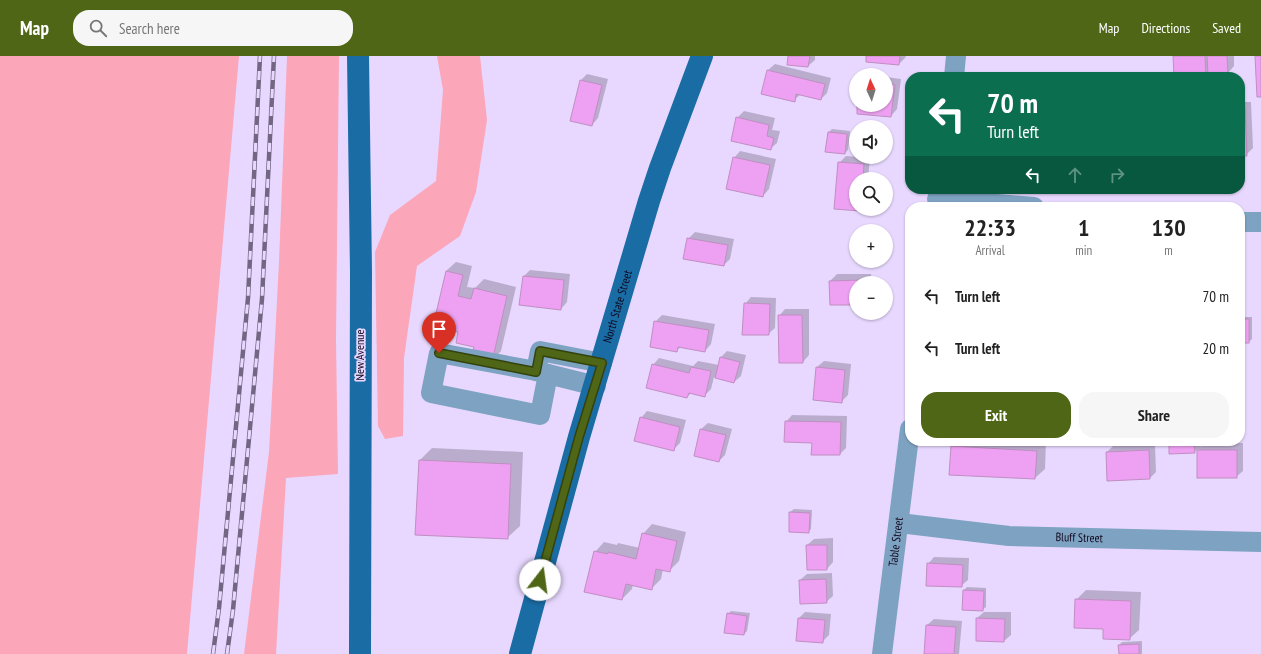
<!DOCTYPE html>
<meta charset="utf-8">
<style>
:root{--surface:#fff;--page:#f6f6f6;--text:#222;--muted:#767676;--accent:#4e6615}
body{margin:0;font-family:"PT Sans Narrow",sans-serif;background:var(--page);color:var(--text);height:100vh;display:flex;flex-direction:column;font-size:15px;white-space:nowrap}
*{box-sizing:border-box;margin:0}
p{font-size:13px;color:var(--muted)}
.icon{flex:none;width:22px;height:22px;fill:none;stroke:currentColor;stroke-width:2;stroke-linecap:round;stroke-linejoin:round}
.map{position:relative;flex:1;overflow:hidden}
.drawer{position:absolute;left:905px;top:146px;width:340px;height:244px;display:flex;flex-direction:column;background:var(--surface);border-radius:16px;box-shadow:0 1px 3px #0004}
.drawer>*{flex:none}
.top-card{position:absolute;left:905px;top:16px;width:340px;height:122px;border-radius:16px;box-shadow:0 1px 3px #0004;background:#0b6e4f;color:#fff;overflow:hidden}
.needle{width:26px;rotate:356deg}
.tools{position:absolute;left:849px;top:12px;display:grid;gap:8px}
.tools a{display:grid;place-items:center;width:44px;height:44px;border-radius:50%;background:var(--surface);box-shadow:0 1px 3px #0004;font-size:20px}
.pin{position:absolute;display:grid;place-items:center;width:34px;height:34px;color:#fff;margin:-41px -17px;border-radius:50% 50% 50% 0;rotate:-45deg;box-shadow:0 0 4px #0007}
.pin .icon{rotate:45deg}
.me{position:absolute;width:44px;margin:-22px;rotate:15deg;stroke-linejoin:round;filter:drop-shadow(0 0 3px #0008)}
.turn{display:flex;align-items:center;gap:14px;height:84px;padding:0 16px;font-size:18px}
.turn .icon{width:52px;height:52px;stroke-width:2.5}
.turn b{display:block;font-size:28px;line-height:34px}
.lanes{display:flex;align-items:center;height:38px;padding:0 16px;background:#0003;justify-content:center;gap:20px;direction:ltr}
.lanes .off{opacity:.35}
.eta{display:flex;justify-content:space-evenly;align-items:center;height:68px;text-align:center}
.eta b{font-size:24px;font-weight:600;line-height:28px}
.cta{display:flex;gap:8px;margin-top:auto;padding:8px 16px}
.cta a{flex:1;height:46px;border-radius:16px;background:var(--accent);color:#fff;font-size:16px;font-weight:600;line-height:46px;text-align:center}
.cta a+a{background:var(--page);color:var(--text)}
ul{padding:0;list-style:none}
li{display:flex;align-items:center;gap:12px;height:52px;padding:0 16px}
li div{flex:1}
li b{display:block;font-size:15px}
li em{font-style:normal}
header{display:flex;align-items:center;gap:24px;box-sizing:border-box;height:56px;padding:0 20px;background:var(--accent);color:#fff}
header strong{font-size:19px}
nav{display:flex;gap:22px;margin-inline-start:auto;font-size:14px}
.search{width:280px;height:36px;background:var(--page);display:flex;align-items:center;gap:10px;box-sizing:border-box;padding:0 14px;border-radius:16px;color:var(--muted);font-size:15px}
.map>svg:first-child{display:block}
.green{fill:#fca6ba}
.shadow{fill:#0003}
.building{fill:#eea1f2;stroke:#c08ec2}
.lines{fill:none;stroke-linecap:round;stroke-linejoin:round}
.minor{stroke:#7ea3c2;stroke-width:20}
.major{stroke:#1a6ca5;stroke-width:22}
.rail-casing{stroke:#726683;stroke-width:4.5}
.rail{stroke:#e8d8ff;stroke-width:3;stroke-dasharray:9;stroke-linecap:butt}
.route-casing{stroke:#33420e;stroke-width:10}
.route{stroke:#4e6615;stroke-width:7}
.labels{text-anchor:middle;stroke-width:3.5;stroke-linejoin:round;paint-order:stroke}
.street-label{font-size:12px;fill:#10061b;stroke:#e8d8ff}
</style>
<header>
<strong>Map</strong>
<div class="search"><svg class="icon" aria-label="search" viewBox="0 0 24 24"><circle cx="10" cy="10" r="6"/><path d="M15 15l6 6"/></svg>Search here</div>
<nav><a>Map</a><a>Directions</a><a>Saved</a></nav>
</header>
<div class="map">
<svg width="1261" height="598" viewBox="0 0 1261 598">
<rect width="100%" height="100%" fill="#e8d8ff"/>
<g class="green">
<path d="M0,0H239L187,598H0Z"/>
<path d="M287,0H339L336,284L338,418L286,422L276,598H244L269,396L279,206Z"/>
<path d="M437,0H480L487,64L476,136L460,180L417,210L404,302L403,380L385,383L378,370L375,196L390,159L436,125L443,34Z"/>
</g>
<g class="shadow">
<path d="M789,0H815V4L808,10Z"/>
<path d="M867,0H906L905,2L899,8Z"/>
<path d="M1174,0H1234V10L1228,17L1208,18L1206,20L1175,21Z"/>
<path d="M775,8L831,22L827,37L821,43L801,38L794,44L768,14Z"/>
<path d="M587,18L608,23L598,62L592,69L581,24Z"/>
<path d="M886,21L901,23L897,53L891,60L858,49H886Z"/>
<path d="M1240,46H1251L1253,92L1246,99H1240Z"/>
<path d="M744,55L775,62L772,74L780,75L777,87L770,93L737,62Z"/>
<path d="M832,73L850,75L848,94L845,97L829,76Z"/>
<path d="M740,95L776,103L769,133L763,140L734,102Z"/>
<path d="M846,100L870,102L868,123H856V153H861L859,154L835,152L839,107Z"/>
<path d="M695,176L734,183L730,203L724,209L688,183Z"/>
<path d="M456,206L472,210L467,231L475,232L484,223L516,231L501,295L492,305L459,275L446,215Z"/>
<path d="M530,214L570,218L567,246L561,253L524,220Z"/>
<path d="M1240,216H1242L1241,242L1240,243Z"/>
<path d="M837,218H871L872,227H856V248H831L830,225Z"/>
<path d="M751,241L776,242L775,272L768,278L745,248Z"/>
<path d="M785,253H809V299L803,306L779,260Z"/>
<path d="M662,259L715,268L711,288L705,295L681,291L677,294L655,266Z"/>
<path d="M1240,261H1252V283L1249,286H1240Z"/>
<path d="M727,295L746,299L741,320L734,326L714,321L711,333L705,339L692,336L687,341L653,309L659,302L693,310L698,305L719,309L721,301Z"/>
<path d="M824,305L851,308L848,339L841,346L817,311Z"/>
<path d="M647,355L686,364L680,387L673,394L641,362Z"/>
<path d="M792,359L847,360L846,392L840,398L813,386L786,366Z"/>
<path d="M708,367L732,373L725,399L719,405L695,399L701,373Z"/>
<path d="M958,385H1046L1045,413L1035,422L952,391Z"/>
<path d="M1170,385H1200L1201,391L1204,388L1243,387V415L1236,421H1198V393L1194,396Z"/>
<path d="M1155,388L1156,416L1150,422L1107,396L1113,390Z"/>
<path d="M432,392L523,396L520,470L507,482L420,404Z"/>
<path d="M794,453L812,454L811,473L808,476L790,475V456Z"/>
<path d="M652,468L686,476L679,505L669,515L663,513L661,523L651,533L633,528L632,533L622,543L595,496L604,486L617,489L618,487L640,492L643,478Z"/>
<path d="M833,482V506L827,513L807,489L814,483Z"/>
<path d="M934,501L969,502L968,524L961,530L928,508Z"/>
<path d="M832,517L833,540L826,546L800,524L807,518Z"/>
<path d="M967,531L986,532V551L982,554L964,534Z"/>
<path d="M1086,534L1141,536L1139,574L1129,583L1105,573L1076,544Z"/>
<path d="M731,555L750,557L747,575L744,578L728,558Z"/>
<path d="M805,556L831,558L829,579L822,586L799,562Z"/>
<path d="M984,556H1011V579L1004,585L977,584V562Z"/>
<path d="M934,563L962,565L959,598H925L927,569Z"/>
<path d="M1142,585V598H1120L1119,589L1122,586Z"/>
</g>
<g class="building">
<path d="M788,0H810L808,11L787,9Z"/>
<path d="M866,0H900L899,9L866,6Z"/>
<path d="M1173,0H1205L1206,21H1174Z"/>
<path d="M1207,0H1227L1228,18L1208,19Z"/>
<path d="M1255,0H1261V41H1257Z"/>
<path d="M767,14L825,28L821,44L796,38L795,46L761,38Z"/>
<path d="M580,24L602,29L592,70L570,65Z"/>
<path d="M886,28L895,29L891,61L857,58V49H886Z"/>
<path d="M1240,52H1245L1247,100H1240Z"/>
<path d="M736,61L769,69L767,80L774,82L771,94L731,85Z"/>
<path d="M828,76L847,78L845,98L825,96Z"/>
<path d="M733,101L770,109L763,141L726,133Z"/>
<path d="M838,106L864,108L863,123H856V153H860V155L834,153Z"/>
<path d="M687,182L728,189L724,210L683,203Z"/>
<path d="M446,215L463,219L458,240L471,243L474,232L507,240L492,306L471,301L474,291L456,287L458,276L433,270Z"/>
<path d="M523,220L564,224L561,254L519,249Z"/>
<path d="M865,224V227H856V249H830L829,225Z"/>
<path d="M744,247L770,248L769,279H742Z"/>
<path d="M778,259H802L803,307H779Z"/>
<rect x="1240" y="263" width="9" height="24"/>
<path d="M654,265L709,274L705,296L678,291L677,296L650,291Z"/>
<path d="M720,301L740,306L734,327L715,322Z"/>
<path d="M652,308L689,317L691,311L711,315L705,341L689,337L687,342L646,332Z"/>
<path d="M816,311L845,314L842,347L813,344Z"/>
<path d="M640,361L680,371L674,395L634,385Z"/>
<path d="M785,365L841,366L840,399H811L812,387L784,386Z"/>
<path d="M700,373L726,379L719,406L694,400Z"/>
<path d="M1169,385H1194L1195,397L1169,398Z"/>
<path d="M951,390L1037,395L1035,423L949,419Z"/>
<path d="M1149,394L1150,423L1107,425L1106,396Z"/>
<rect x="1197" y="394" width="40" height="28"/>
<path d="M419,404L511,408L508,483L415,479Z"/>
<path d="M789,456L810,457L809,477L789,476Z"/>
<path d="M642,477L677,485L670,516L656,513L652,534L626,528L622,544L584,536L594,495L608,498V496L636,503Z"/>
<path d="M806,489H827V514H807Z"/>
<path d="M927,507L963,509L962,531L926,530Z"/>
<path d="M826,523L827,547L800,548L799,524Z"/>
<path d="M963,534L984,535L983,555L962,554Z"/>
<path d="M1075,543L1131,545L1130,584L1103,583V573L1074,572Z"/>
<path d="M727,557L747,560L744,579L724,577Z"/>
<path d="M798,562L825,564L823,587L796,585Z"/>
<path d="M976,562L1005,563L1004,586L976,585Z"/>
<path d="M926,569L956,571L954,598H924Z"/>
<path d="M1139,588V598H1119L1118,589Z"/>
</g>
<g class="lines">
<g class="minor">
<path d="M954,21L956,0"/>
<path d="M937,143L1034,151"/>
<path d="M1240,166H1261"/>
<path d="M536,315L596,330"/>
<path d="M548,318L540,359L431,337L439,297L536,315L540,295L602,307"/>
<path id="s1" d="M899,467L1009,480L1261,486"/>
<path id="s2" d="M882,598L910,373"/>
</g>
<g class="major">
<path d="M358,0L361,216L360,598"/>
<path id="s3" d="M520,598L579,381L649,145L660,112L702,0"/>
</g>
<g class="rail-casing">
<g id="rail">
<path d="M213,598L219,552L248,242L260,0"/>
<path d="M227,598L233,554L262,243L274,0"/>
</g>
</g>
<use href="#rail" class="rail"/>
</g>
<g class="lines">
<g class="route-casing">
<path id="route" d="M439,297L536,316L540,295L602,307L579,381L540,524"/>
</g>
<use href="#route" class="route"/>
</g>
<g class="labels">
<g class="street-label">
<text dy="4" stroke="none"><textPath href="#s3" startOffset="361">North State Street</textPath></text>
<text transform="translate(360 299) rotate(-90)" y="4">New Avenue</text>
<text dy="4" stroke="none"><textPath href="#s1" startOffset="181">Bluff Street</textPath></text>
<text dy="4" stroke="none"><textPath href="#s2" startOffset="113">Table Street</textPath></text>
</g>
</g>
</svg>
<div class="tools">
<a><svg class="needle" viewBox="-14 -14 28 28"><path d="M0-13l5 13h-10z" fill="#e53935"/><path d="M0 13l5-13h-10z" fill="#767676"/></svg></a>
<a><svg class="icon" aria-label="sound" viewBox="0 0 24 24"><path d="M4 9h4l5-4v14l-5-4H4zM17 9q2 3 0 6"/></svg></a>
<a><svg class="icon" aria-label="search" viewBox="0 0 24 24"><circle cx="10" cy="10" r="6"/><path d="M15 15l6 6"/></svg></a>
<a>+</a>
<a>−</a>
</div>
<div class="pin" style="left:439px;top:297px;background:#d93025"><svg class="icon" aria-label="arrive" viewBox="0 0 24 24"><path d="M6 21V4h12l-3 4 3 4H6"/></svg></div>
<svg class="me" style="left:540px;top:524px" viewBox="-20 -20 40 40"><circle r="19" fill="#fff"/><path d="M0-13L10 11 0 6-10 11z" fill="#4e6615"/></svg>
<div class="top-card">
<div class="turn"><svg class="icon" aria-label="left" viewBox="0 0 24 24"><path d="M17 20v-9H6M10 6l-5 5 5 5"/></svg><div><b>70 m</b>Turn left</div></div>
<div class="lanes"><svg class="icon" aria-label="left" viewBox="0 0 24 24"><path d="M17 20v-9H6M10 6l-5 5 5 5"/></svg><svg class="icon off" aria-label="ahead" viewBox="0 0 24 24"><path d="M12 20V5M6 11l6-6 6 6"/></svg><svg class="icon off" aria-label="right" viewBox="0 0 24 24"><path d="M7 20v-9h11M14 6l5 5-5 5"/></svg></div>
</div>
<section class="drawer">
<div class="eta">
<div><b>22:33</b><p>Arrival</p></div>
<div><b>1</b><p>min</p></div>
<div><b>130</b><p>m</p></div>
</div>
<ul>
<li><svg class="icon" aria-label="left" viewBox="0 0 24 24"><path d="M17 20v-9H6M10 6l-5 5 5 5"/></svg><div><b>Turn left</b></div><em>70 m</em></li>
<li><svg class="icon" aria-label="left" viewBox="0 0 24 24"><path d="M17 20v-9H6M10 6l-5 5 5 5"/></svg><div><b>Turn left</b></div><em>20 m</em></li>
</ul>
<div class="cta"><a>Exit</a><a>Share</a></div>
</section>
</div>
